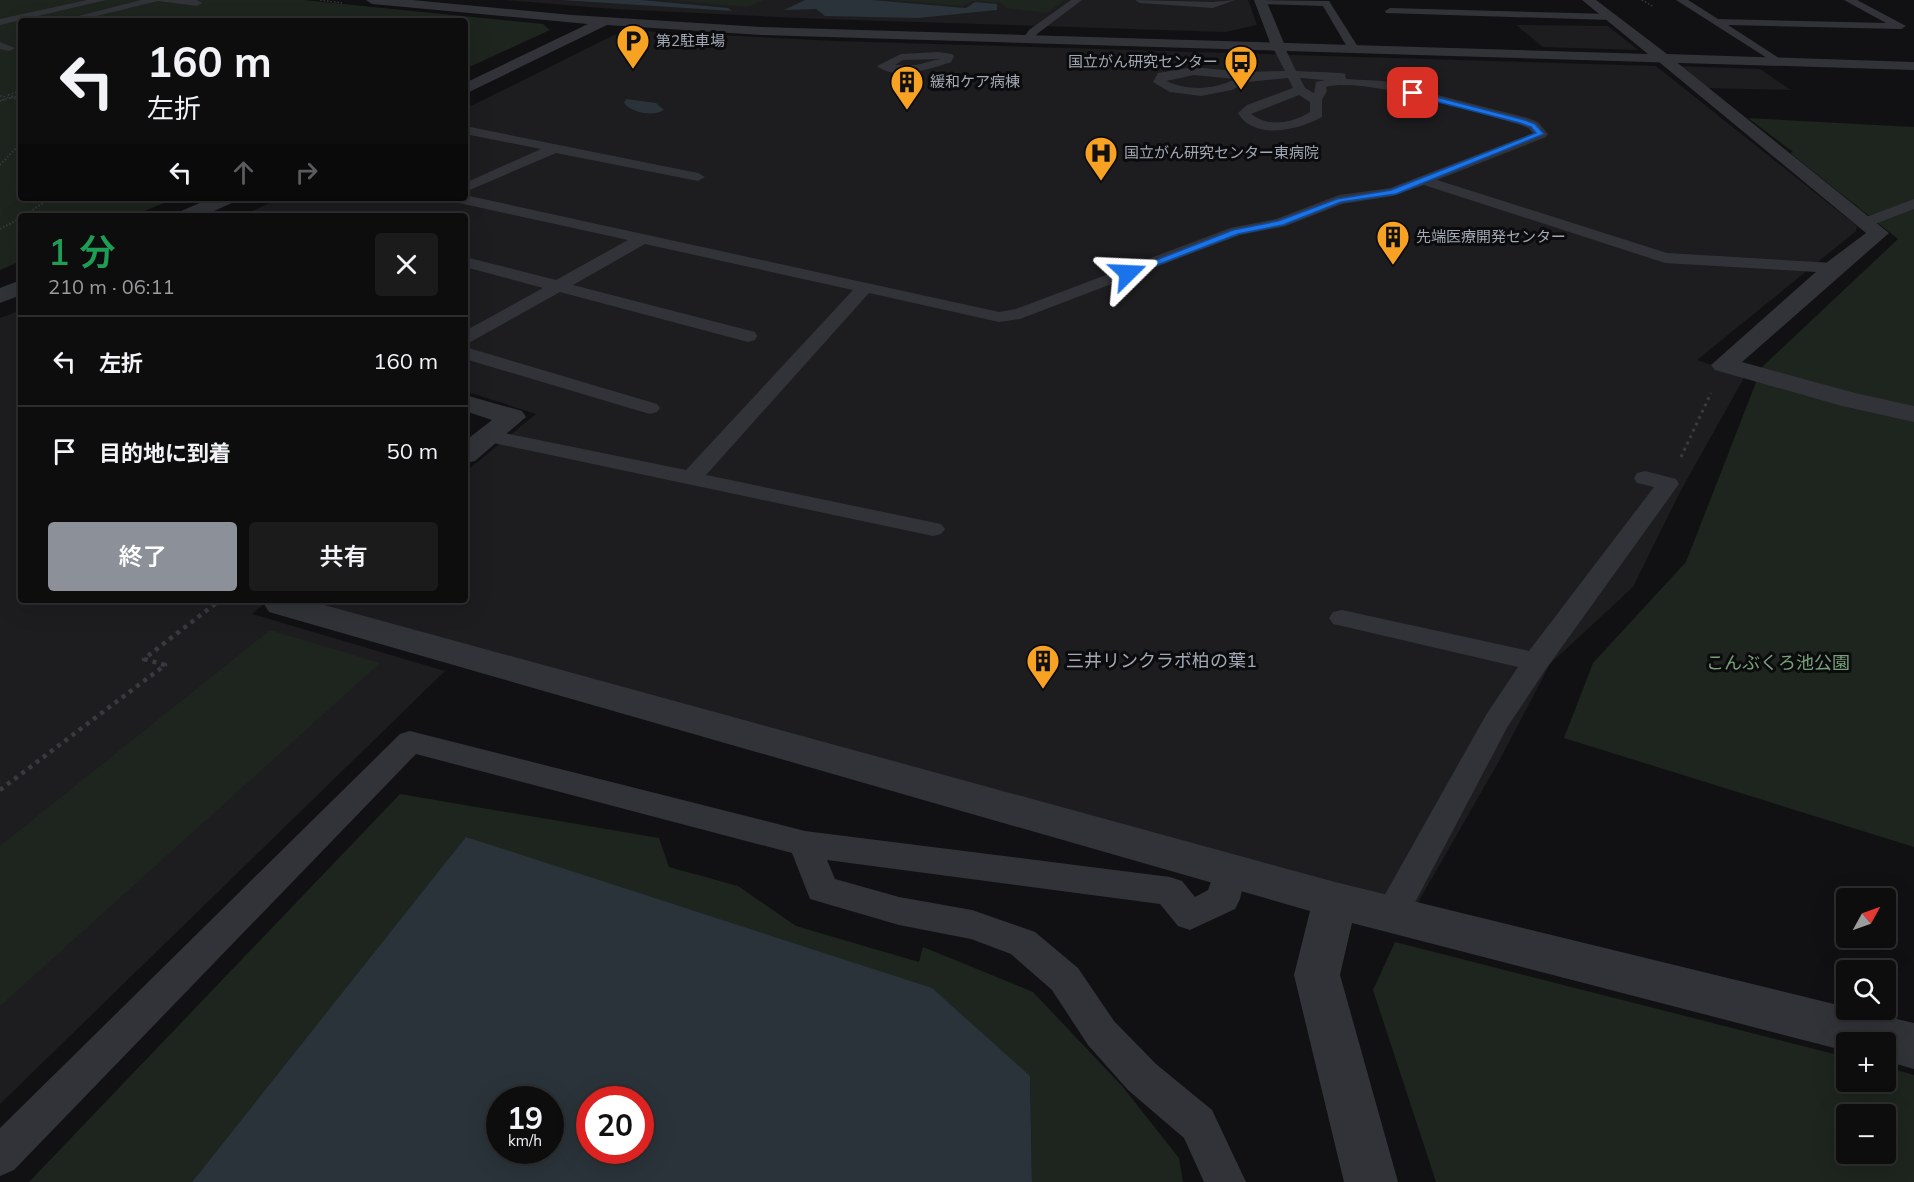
<!DOCTYPE html>
<html lang="ja">
<meta charset="utf-8">
<style>
:root{--surface:#0d0d0e;--page:#1b1b1c;--text:#f1f3f6;--muted:#9a9c9e;--line:#2d2d2e;--accent:#8c9099}
body{margin:0;font-family:Mulish,"Noto Sans JP",sans-serif;background:var(--page);color:var(--text);height:100vh;display:flex;flex-direction:column;font-size:22px;white-space:nowrap}
*{box-sizing:border-box;margin:0}
p{font-size:20px;color:var(--muted)}
.icon{flex:none;width:33px;height:33px;fill:none;stroke:currentColor;stroke-width:2;stroke-linecap:round;stroke-linejoin:round}
.map{position:relative;flex:1;overflow:hidden}
.panel{position:absolute;left:18px;top:213px;width:450px;height:390px;display:flex;flex-direction:column;background:var(--surface);border-radius:6px;box-shadow:0 6px 24px #0002,0 0 0 2px var(--line)}
.panel>*{flex:none}
.hud{position:absolute;left:18px;top:18px;width:450px;height:183px;border-radius:6px;box-shadow:0 6px 24px #0002,0 0 0 2px var(--line);background:#0d0d0e;color:var(--text);overflow:hidden}
.needle{width:39px;rotate:50deg}
.controls{position:absolute;left:1836px;top:888px;display:grid;gap:12px}
.controls a{display:grid;place-items:center;width:60px;height:60px;border-radius:6px;background:var(--surface);box-shadow:0 6px 24px #0002,0 0 0 2px var(--line);font-size:30px}
.speed{position:absolute;left:486px;top:1086px;display:flex;gap:12px;font-size:30px;font-weight:700;text-align:center}
.speed>*{display:grid;place-content:center;width:78px;height:78px;border-radius:50%;background:var(--surface);box-shadow:0 6px 24px #0002,0 0 0 2px var(--line);line-height:1}
.speed small{font-size:15px;font-weight:400}
.speed .limit{border:9px solid #d22;background:#fff;color:#111}
.pin{position:absolute;display:grid;place-items:center;width:51px;height:51px;color:#fff;margin:-26px;border-radius:12px;box-shadow:0 3px 9px #0006}
.me{position:absolute;width:66px;margin:-33px;rotate:69deg;stroke-linejoin:round;filter:drop-shadow(0 0 4px #0008)}
.turn{display:flex;align-items:center;gap:21px;height:126px;padding:0 30px;font-size:27px}
.turn .icon{width:78px;height:78px;stroke-width:2.5}
.turn b{display:block;font-size:42px;line-height:51px}
.lanes{display:flex;align-items:center;height:57px;padding:0 30px;background:#0003;justify-content:center;gap:30px;direction:ltr}
.lanes .off{opacity:.35}
.round{display:grid;place-items:center;flex:none;width:63px;height:63px;border-radius:6px;background:var(--page)}
.head{display:flex;align-items:center;justify-content:space-between;height:102px;padding:0 30px}
h1{font-size:36px;font-weight:600;line-height:45px;color:#1e9e55}
.cta{display:flex;gap:12px;margin-top:auto;padding:12px 30px}
.cta a{flex:1;height:69px;border-radius:6px;background:var(--accent);color:#fff;font-size:24px;font-weight:600;line-height:69px;text-align:center}
.cta a+a{background:var(--page);color:var(--text)}
ul{padding:0;list-style:none}
li{display:flex;align-items:center;gap:18px;height:90px;padding:0 30px;border-top:2px solid var(--line)}
li div{flex:1}
li b{display:block;font-size:22px}
li em{font-style:normal}
.map>svg:first-child{display:block}
.built{fill:#1d1d20}
.green{fill:#1d251e;fill-rule:evenodd}
.water{fill:#293339;fill-rule:evenodd}
.lines{fill:none;stroke-linecap:round;stroke-linejoin:round}
.path-far3{stroke:#383a3f;stroke-width:1.5;stroke-dasharray:1.5 2;stroke-linecap:butt}
.path-far2{stroke:#383a3f;stroke-width:2;stroke-dasharray:1.5 2;stroke-linecap:butt}
.path-far1{stroke:#383a3f;stroke-width:3;stroke-dasharray:3 4;stroke-linecap:butt}
.path{stroke:#383a3f;stroke-width:4.5;stroke-dasharray:4 5;stroke-linecap:butt}
.service{fill:#323338;fill-rule:evenodd}
.minor{fill:#323338;fill-rule:evenodd}
.tertiary{fill:#323338;fill-rule:evenodd}
.route{fill:#1a73e8;stroke:#114b97;stroke-width:1.5}
.labels{text-anchor:middle;stroke-width:6;stroke-linejoin:round;paint-order:stroke}
.far-poi-label{font-size:15px;fill:#a2a9b4;stroke:#0c0c0e;text-anchor:start}
.poi-label{font-size:18px;fill:#a2a9b4;stroke:#0c0c0e;text-anchor:start}
.park-label{font-size:18px;fill:#78a078;stroke:#0c0c0e}
</style>
<div class="map">
<svg width="1914" height="1182" viewBox="0 0 1914 1182">
<rect width="100%" height="100%" fill="#111113"/>
<g class="built">
<path d="M505,0H1248L1257,25L1225,32L821,19L614,9Z"/>
<path d="M1516,25L1608,26L1638,50L1543,47Z"/>
<path d="M643,31L836,41L1656,66L1857,226L1856,231L1697,360L1745,376L1680,492L1633,587L1550,664L1499,761L1412,913L305,602L307,600H465V472L536,414L465,391V216H241L281,198H465V109L614,35Z"/>
<path d="M1677,66L1760,69L1791,90L1704,88Z"/>
<path d="M21,310V600H269L252,614L445,671L0,1104V318Z"/>
</g>
<g class="green">
<path d="M0,0H303L543,24L550,30L465,69V21H21V198H176L132,216H21V261L0,270Z"/>
<path d="M671,0H764L748,7Z"/>
<path d="M891,0H1065L1047,13L1006,8L1002,3L974,1L960,6Z"/>
<path d="M1748,118L1914,127V847L1564,738L1593,663L1686,562L1762,367L1898,239L1790,153L1793,152Z"/>
<path d="M270,630L380,663L0,1006V846Z"/>
<path d="M400,794L659,838L669,867L738,886L796,926L919,962L923,947L1033,992L1122,1086L1179,1158L1183,1182H1032L1030,1076L467,837L192,1182H29Z"/>
<path d="M1395,942L1846,1057V1082H1886V1067L1914,1075V1182H1436L1373,990ZM1886,1114V1154H1846V1114Z"/>
</g>
<g class="water">
<path d="M561,0H641L728,8L732,11Z"/>
<path d="M805,0H871L966,8L975,2L997,4V10L918,18L825,16L816,9L784,10Z"/>
<path d="M626,99L656,103L664,110C653,117 632,113 624,103Z"/>
<path d="M466,837L932,988L1030,1076L1032,1182H192ZM500,1100H550V1150H500ZM590,1100H640V1150H590Z"/>
</g>
<g class="lines">
<g class="path-far3">
<path d="M320,0L342,3"/>
<path d="M1642,0L1654,7"/>
<path d="M0,96L21,100"/>
<path d="M16,97L7,95L21,91"/>
<path d="M2,100L21,95"/>
</g>
<g class="path-far2">
<path d="M16,99L21,100"/>
<path d="M0,101L7,99"/>
<path d="M0,165L21,143"/>
<path d="M24,216L50,198"/>
<path d="M0,229L21,218"/>
</g>
<path class="path-far1" d="M1681,457L1711,393"/>
<path class="path" d="M0,790L165,665L144,659L220,600"/>
<g class="service">
<path d="M87,0H106L0,25V19Z"/>
<path d="M141,0H197L202,3L197,6L158,1L84,19L79,16Z"/>
<path d="M1071,0H1082L1037,34L1031,42H1023L1022,40L1029,30Z"/>
<path d="M1135,0L1213,2L1235,0L1213,8L1140,3Z"/>
<path d="M1256,0L1329,1L1360,50L1354,53L1350,52L1323,6L1260,4Z"/>
<path d="M1676,0H1688L1718,19L1886,23L1844,0H1857L1906,26L1901,29L1728,25L1782,60L1784,62L1778,65Z"/>
<path d="M1390,8L1610,14L1615,17L1610,20L1386,13L1385,11Z"/>
<path d="M0,42L15,48L9,51L0,49Z"/>
<path d="M1279,45L1285,48L1296,71L1341,73L1345,74L1346,79L1383,81L1528,118L1538,122L1548,134L1546,137L1437,180L1667,253L1834,263L1840,264L1842,268L1840,272L1834,273L1665,263L1424,185L1393,196L1342,204L1286,226L1240,235L1020,319L999,322L869,293L706,475L941,524L945,529L941,534L933,536L489,442L481,441L478,436L481,431L489,430L686,470L853,290L645,244L573,285L755,332L757,336L755,340L748,342L560,292L465,345V331L543,288L465,267V257L556,280L628,240L459,203L451,198H465V195L999,312L1016,309L1230,228L1276,219L1339,195L1390,188L1533,133L1528,128L1518,124C1476,113 1364,76 1326,87L1327,91L1322,100V117C1299,130 1254,141 1238,113L1247,105L1293,88L1288,78L1247,82L1232,90L1201,96L1170,92L1153,82L1158,73L1194,67L1243,72L1285,71L1273,48ZM1194,75L1235,79C1213,90 1188,91 1166,81ZM1300,78L1325,80L1316,82L1314,93L1305,88ZM1299,95L1310,102V112C1293,123 1269,128 1251,114Z"/>
<path d="M938,52L952,54L954,56L951,62C931,69 895,81 877,66L901,54ZM940,59L916,65H895L903,60Z"/>
<path d="M465,126L698,173L705,177L698,181L556,153L465,192V183L541,149L465,134Z"/>
<path d="M1914,199V209L1867,227L1859,222L1861,219Z"/>
<path d="M465,347L657,404L660,408L657,412L650,414L643,412L465,359Z"/>
<path d="M1645,471L1676,479L1679,484L1546,669L1508,726L1403,925L1391,929L1379,925L1374,915L1379,905L1486,715L1518,667L1342,626L1333,624L1329,618L1333,612L1342,610L1529,651L1654,487L1637,483L1634,478L1637,473Z"/>
<path d="M410,731L805,831L1170,877L1182,881L1195,897L1208,890L1218,862L1230,858L1242,862L1246,871L1240,899L1235,909L1190,930L1178,926L1160,904L827,860L835,879L899,897L972,910L1035,932L1078,968L1114,1021L1156,1064L1212,1110L1246,1182H1204L1184,1138L1128,1090L1088,1045L1052,990L1011,954L971,939L899,925L810,899L792,853L416,754L14,1170L0,1176V1128L400,734Z"/>
</g>
<g class="minor">
<path d="M1254,0H1266L1286,48L1284,51H1274L1272,48Z"/>
<path d="M1664,55L1669,56L1889,233L1742,362L1855,393L1914,406V422L1842,406L1715,370L1711,365L1826,263L1866,233L1659,62L1657,59Z"/>
<path d="M465,395L522,411L526,417L475,461L465,463V441L492,420L465,411Z"/>
<path d="M267,600H306L1335,882L1846,1007V1010H1857L1914,1023V1069L1886,1061V1042H1846V1051L1352,923L1340,975L1398,1182H1344L1294,975L1310,911L269,612L264,604Z"/>
</g>
<g class="tertiary">
<path d="M366,0H412L572,15L761,27L1648,54L1582,0H1596L1667,54L1914,62V70L761,35L607,25L465,94V83L588,24L372,4Z"/>
<path d="M211,198H237L234,202L203,216H176L179,212Z"/>
<path d="M21,280V295L0,303V288Z"/>
</g>
</g>
<path class="route" d="M1413,91L1525,120L1535,124L1544,134L1396,194L1341,202L1283,225L1238,234L1131,275L1123,273L1233,230L1278,221L1337,199L1391,190L1536,133L1531,127L1520,123L1411,95Z"/>
<defs>
<g id="parking-pin" transform="scale(1.725)"><path d="M0 17L-7.5 6A9.5 9.5 0 1 1 7.5 6Z" fill="#f8a224" stroke="#0c0c0e"/><path d="M-3.5-5.5H1a3.5 3.5 0 0 1 0 7H-1V5.5H-3.5ZM-1-3.4V-.6H.8a1.4 1.4 0 0 0 0-2.8Z" fill="#111"/></g>
<g id="bus-pin" transform="scale(1.725)"><path d="M0 17L-7.5 6A9.5 9.5 0 1 1 7.5 6Z" fill="#f8a224" stroke="#0c0c0e"/><path d="M-5-6H5V4H4V6H2V4H-2V6H-4V4H-5ZM-3.5-4V0h7V-4ZM-3.5 1.2v1.5H-2V1.2ZM2 1.2v1.5H3.5V1.2Z" fill="#111"/></g>
<g id="building-pin" transform="scale(1.725)"><path d="M0 17L-7.5 6A9.5 9.5 0 1 1 7.5 6Z" fill="#f8a224" stroke="#0c0c0e"/><path d="M-4-6H4V6H1V3H-1V6H-4ZM-2.5-4.3h1.7v1.8h-1.7ZM.8-4.3h1.7v1.8H.8ZM-2.5-1h1.7V.8h-1.7ZM.8-1h1.7V.8H.8Z" fill="#111"/></g>
<g id="hospital-pin" transform="scale(1.725)"><path d="M0 17L-7.5 6A9.5 9.5 0 1 1 7.5 6Z" fill="#f8a224" stroke="#0c0c0e"/><path d="M-5-5h3v3.5h4V-5h3V5h-3V1.5h-4V5h-3Z" fill="#111"/></g>
</defs>
<g fill-rule="evenodd">
<use href="#parking-pin" x="633" y="41"/>
<use href="#bus-pin" x="1241" y="62"/>
<use href="#building-pin" x="907" y="82"/>
<use href="#hospital-pin" x="1101" y="153"/>
<use href="#building-pin" x="1393" y="237"/>
<use href="#building-pin" x="1043" y="661"/>
</g>
<g class="labels">
<g class="far-poi-label">
<text x="656" y="46">第2駐車場</text>
<text x="1218" y="67" text-anchor="end">国立がん研究センター</text>
<text x="930" y="87">緩和ケア病棟</text>
<text x="1124" y="158">国立がん研究センター東病院</text>
<text x="1416" y="242">先端医療開発センター</text>
</g>
<g class="poi-label">
<text x="1066" y="667">三井リンクラボ柏の葉1</text>
</g>
<g class="park-label">
<text x="1778" y="669">こんぶくろ池公園</text>
</g>
</g>
</svg>
<div class="controls">
<a><svg class="needle" viewBox="-14 -14 28 28"><path d="M0-13l5 13h-10z" fill="#e53935"/><path d="M0 13l5-13h-10z" fill="#9a9c9e"/></svg></a>
<a><svg class="icon" aria-label="search" viewBox="0 0 24 24"><circle cx="10" cy="10" r="6"/><path d="M15 15l6 6"/></svg></a>
<a>+</a>
<a>−</a>
</div>
<div class="speed"><div>19<small>km/h</small></div><div class="limit">20</div></div>
<div class="pin" style="left:1413px;top:93px;background:#d93025"><svg class="icon" aria-label="arrive" viewBox="0 0 24 24"><path d="M6 21V4h12l-3 4 3 4H6"/></svg></div>
<svg class="me" style="left:1128px;top:273px" viewBox="-20 -20 40 40"><path d="M0-17L14 15 0 8-14 15z" fill="#1a73e8" stroke="#fff" stroke-width="4"/></svg>
<div class="hud">
<div class="turn"><svg class="icon" aria-label="left" viewBox="0 0 24 24"><path d="M17 20v-9H6M10 6l-5 5 5 5"/></svg><div><b>160 m</b>左折</div></div>
<div class="lanes"><svg class="icon" aria-label="left" viewBox="0 0 24 24"><path d="M17 20v-9H6M10 6l-5 5 5 5"/></svg><svg class="icon off" aria-label="ahead" viewBox="0 0 24 24"><path d="M12 20V5M6 11l6-6 6 6"/></svg><svg class="icon off" aria-label="right" viewBox="0 0 24 24"><path d="M7 20v-9h11M14 6l5 5-5 5"/></svg></div>
</div>
<section class="panel">
<div class="head"><div><h1>1 分</h1><p>210 m · 06:11</p></div><a class="round"><svg class="icon" aria-label="close" viewBox="0 0 24 24"><path d="M6 6l12 12M18 6L6 18"/></svg></a></div>
<ul>
<li><svg class="icon" aria-label="left" viewBox="0 0 24 24"><path d="M17 20v-9H6M10 6l-5 5 5 5"/></svg><div><b>左折</b></div><em>160 m</em></li>
<li><svg class="icon" aria-label="arrive" viewBox="0 0 24 24"><path d="M6 21V4h12l-3 4 3 4H6"/></svg><div><b>目的地に到着</b></div><em>50 m</em></li>
</ul>
<div class="cta"><a>終了</a><a>共有</a></div>
</section>
</div>
